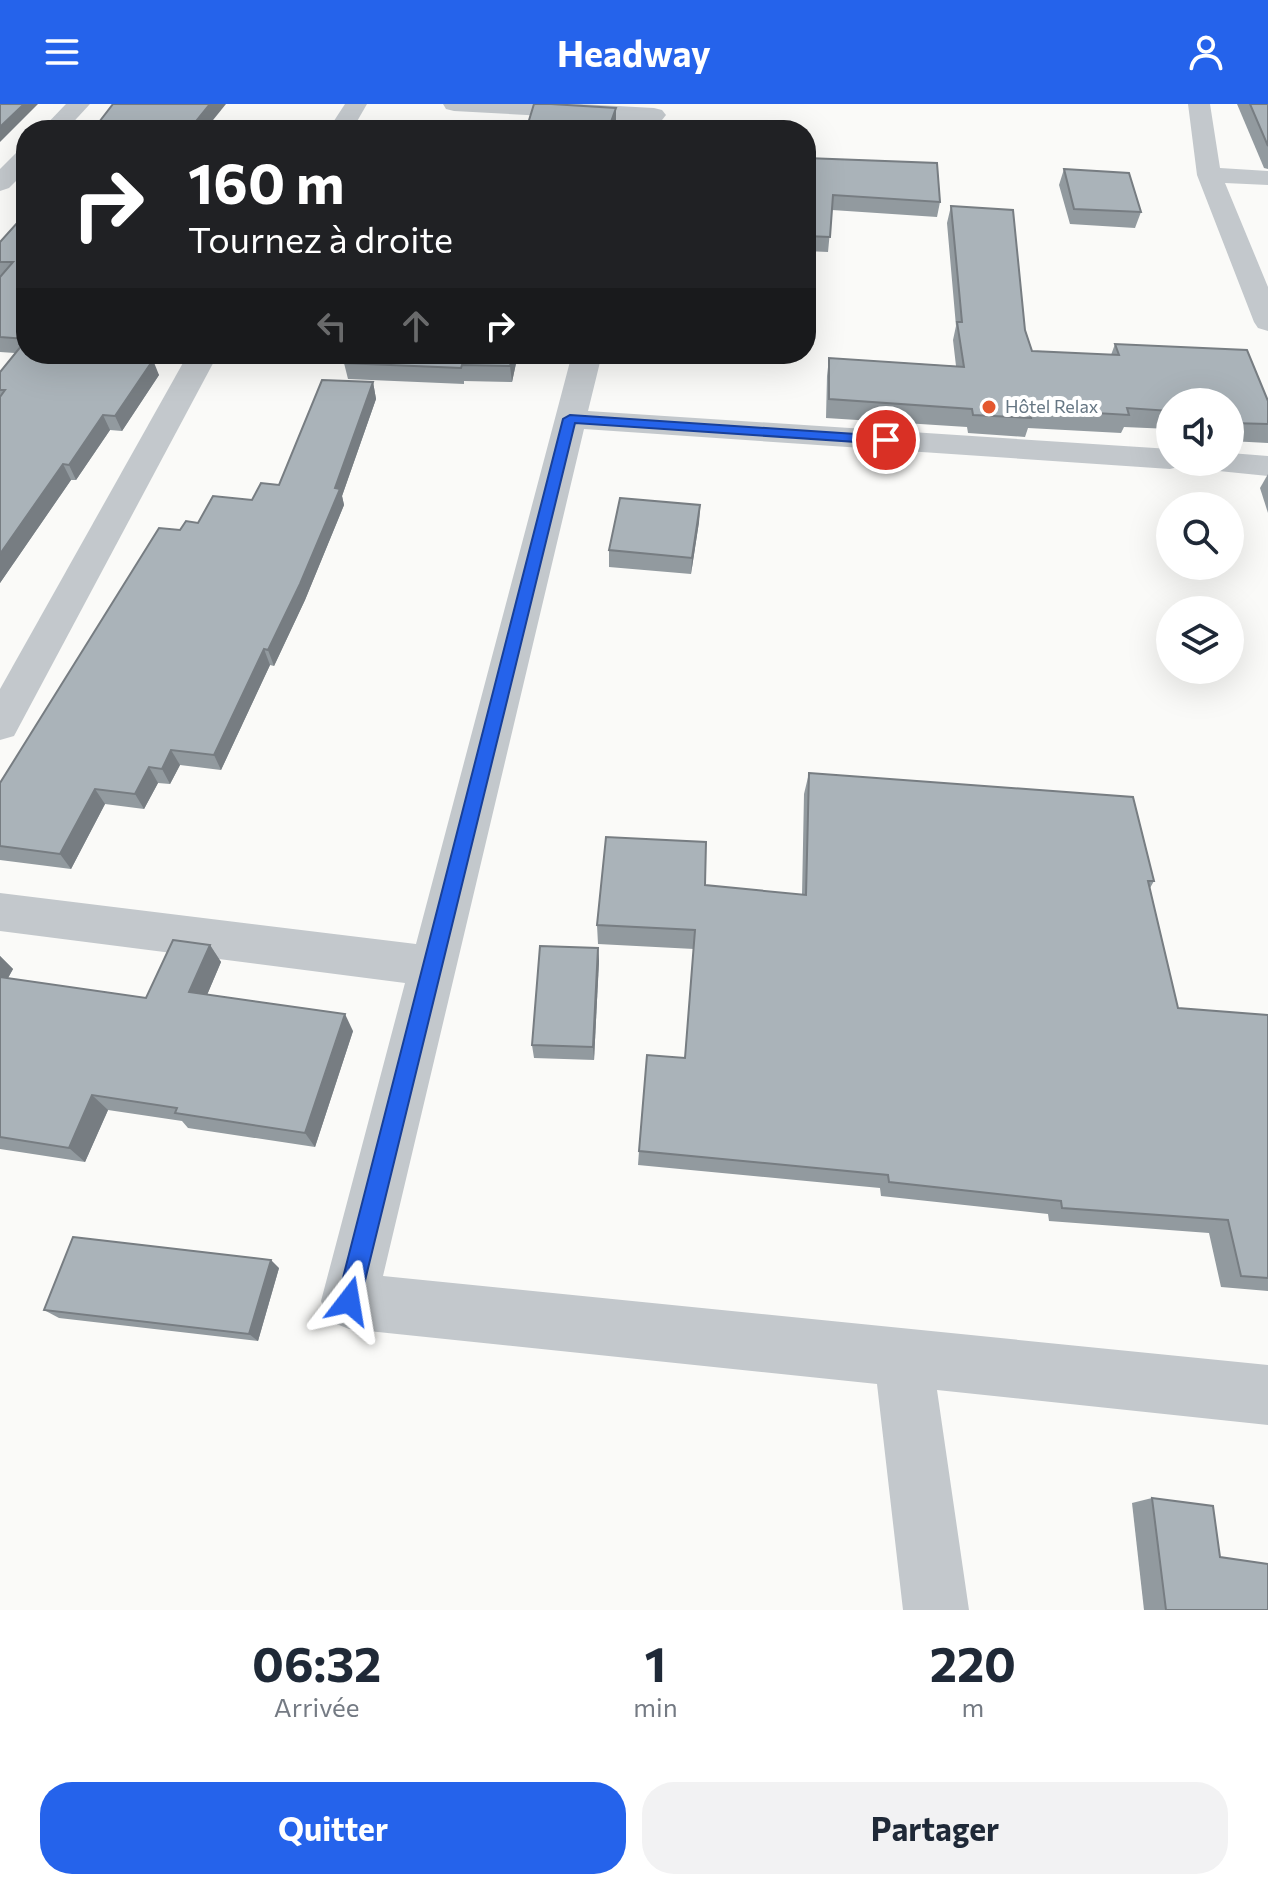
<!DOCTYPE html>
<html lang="fr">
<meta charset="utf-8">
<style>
:root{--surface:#fff;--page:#f2f2f3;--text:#1f2937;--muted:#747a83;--accent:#2563eb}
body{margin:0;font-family:Commissioner,sans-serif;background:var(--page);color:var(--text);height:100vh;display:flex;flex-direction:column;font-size:30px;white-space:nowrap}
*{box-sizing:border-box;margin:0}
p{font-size:26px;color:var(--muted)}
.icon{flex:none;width:44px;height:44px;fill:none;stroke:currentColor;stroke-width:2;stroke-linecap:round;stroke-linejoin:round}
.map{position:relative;height:1506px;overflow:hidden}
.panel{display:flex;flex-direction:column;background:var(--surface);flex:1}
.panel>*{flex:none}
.hud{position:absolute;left:16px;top:16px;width:800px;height:244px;border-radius:32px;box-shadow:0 8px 32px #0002;background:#202124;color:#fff;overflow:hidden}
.buttons{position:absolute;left:1156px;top:284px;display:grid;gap:16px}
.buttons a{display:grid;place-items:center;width:88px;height:88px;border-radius:50%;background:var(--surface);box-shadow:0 8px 32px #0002;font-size:40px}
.pin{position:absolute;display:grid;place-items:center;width:68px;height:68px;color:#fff;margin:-34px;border:4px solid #fff;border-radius:50%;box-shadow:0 2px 8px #0007}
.me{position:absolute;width:88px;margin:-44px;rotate:14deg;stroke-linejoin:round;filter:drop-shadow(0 0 6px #0008)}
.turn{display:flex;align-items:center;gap:28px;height:168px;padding:0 40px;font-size:36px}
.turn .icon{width:104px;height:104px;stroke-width:2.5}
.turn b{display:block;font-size:56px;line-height:68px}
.lanes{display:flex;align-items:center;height:76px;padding:0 40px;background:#0003;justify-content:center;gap:40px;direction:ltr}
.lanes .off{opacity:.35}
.eta{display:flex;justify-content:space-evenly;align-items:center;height:136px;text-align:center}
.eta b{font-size:48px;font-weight:700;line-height:56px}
.cta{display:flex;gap:16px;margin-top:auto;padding:16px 40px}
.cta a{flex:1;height:92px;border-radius:32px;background:var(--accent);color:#fff;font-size:32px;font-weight:700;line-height:92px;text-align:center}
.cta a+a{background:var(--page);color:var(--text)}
header{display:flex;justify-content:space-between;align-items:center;height:104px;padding:0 40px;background:var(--accent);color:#fff;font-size:36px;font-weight:700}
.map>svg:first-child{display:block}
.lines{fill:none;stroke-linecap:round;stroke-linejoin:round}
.minor{fill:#c3c8cc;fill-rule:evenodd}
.wall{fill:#929a9f}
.shaded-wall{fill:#777d82}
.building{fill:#aab3b9;stroke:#777d82;stroke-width:2}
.route{fill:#2563eb;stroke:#184099;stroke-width:2}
.poi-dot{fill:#e4572e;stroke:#fff;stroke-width:3}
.labels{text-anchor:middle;stroke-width:8;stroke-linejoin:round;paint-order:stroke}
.far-poi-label{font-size:18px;fill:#657683;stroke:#fff;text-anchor:start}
</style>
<header><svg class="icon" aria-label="menu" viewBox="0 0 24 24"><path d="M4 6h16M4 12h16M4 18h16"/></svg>Headway<svg class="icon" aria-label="person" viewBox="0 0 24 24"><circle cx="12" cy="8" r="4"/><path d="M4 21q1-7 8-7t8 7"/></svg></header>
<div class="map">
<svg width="1268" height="1506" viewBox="0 0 1268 1506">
<rect width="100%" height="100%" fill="#fafaf8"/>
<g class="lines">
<g class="minor">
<path d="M66,0H90L66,26H41Z"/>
<path d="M345,0H367L352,26H328Z"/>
<path d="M443,0H580L654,4L662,6L666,11L662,16L654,18L454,7L446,5Z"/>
<path d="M1188,0H1210L1220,64L1268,67V81L1225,79L1268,183V227L1258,224L1254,218L1197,71Z"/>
<path d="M26,46V67L9,84L0,87V65L17,48Z"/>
<path d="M188,250H218L14,632L0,636V585Z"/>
<path d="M572,250H602L588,307L1170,345V358H1184L1182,362L1170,365L584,325L383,1172L1268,1261V1321L937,1286L969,1506H903L877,1280L349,1225L329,1217L321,1197L405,879L0,827V789L416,840Z"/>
<path d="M1230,349L1268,352V372L1199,365L1195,358H1230Z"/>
</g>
</g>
<g class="wall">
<path d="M1237,0H1268V65L1264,64Z"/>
<path d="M806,54L940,98L937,113L832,106L828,148L806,147Z"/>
<path d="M1064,65L1141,108L1135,124L1070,120L1059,81Z"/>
<path d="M951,102L1025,226L1032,247L1111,251L1115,240L1268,297V339L1230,337V298H1170V325L1124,323L1121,329L1028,324L1025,333L968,329L967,323L826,314L827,272L829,254L956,262L953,236L956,222L947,119Z"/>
<path d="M26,109V250H143L145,255L159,271L122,327L110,326L76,376H71L0,479V268L15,249L0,248V138Z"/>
<path d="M348,250H518L512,278L464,277V280L348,275L344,259Z"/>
<path d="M373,278L376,295L342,392L344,401L305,496L274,562L270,561L221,666L180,661L170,680L158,679L144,705L105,700L71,765L0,756V679L180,426L252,396L279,381Z"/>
<path d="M1268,370V409L1260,384Z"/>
<path d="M700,401L699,418L691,470L609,463V446Z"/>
<path d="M809,669L1154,777L1150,784L1178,904L1268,911V1187L1221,1183L1209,1129L1049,1117L1048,1110L881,1092L880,1084L638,1061L639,1047L685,954L694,845L598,840L597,821L705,781L802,791L804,690Z"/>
<path d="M210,841L221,858L207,891L353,927L315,1043L188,1024L182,1017L108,1006L85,1058L0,1045V852L13,865L8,874L146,894Z"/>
<path d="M598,844L599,857L594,956L534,954L532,941Z"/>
<path d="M279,1164L258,1237L59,1214L44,1206Z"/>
<path d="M1152,1394L1220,1453L1268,1506H1144L1132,1399Z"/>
</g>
<g class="shaded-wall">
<path d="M24,0H38L0,38V23Z"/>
<path d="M210,0H226L205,26H189Z"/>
<path d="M616,4V19L614,26H608Z"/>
<path d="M139,250H143L147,262L135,255Z"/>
<path d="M513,250H518L512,278L510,262Z"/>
<path d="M153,256L159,271L122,327L115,312Z"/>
<path d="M373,278L376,295L342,392L344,401L305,496L274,562L268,546L335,384Z"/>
<path d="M103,311L110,326L76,376L69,361Z"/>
<path d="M63,360L71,376L0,479V450Z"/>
<path d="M700,401L699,418L691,470L692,454Z"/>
<path d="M264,545L270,561L221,666L214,651Z"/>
<path d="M171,646L180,661L170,680L162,665Z"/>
<path d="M149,663L158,679L144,705L135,690Z"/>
<path d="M95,685L105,700L71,765L60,750Z"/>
<path d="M210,841L221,858L201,905L189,888Z"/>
<path d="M598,844L599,857L594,956L593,943Z"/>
<path d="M0,852L13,865L0,888Z"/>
<path d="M345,910L353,927L315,1043L305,1029Z"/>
<path d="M92,991L108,1006L85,1058L69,1044Z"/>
<path d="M271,1156L279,1164L258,1237L249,1230Z"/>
</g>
<g class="building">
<path d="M0,0H24L0,23Z"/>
<path d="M113,0H210L189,26H93Z"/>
<path d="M534,0H551L616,4L608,26H526Z"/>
<path d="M1250,0H1268V42Z"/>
<path d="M454,21L467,26H452Z"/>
<path d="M806,54L937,59L940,98L833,91L830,133L806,132Z"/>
<path d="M1064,65L1129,69L1141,108L1074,105Z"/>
<path d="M951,102L1013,106L1025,226L1032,247L1119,251L1115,240L1247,246L1268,297V320L1230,319V298H1170V307L1127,304L1129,311L1029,305L1031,314L973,311L972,305L829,295V254L964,263L957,218H962Z"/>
<path d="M26,109V235L0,233V173L13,158H0V138Z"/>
<path d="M26,236V250H139L135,255L153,256L115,312L103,311L69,361L63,360L0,450V293L5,286H0V268Z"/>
<path d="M348,250H513L510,262L462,261L461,264L344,259Z"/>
<path d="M322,276L373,278L335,384L340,385L300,480L268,546L264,545L214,651L171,646L162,665L149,663L135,690L95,685L60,750L0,742V679L159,424L180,426L186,417L198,419L213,392L252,396L261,379L279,381Z"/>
<path d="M620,394L700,401L692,454L609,446Z"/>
<path d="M809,669L1133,693L1154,777H1148L1178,904L1268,911V1174L1241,1172L1228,1116L1062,1104L1061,1097L889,1078L888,1071L639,1047L647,951L685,954L695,826L597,821L606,733L706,738L705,781L806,791Z"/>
<path d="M173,836L210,841L189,888L345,910L305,1029L175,1009L177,1004L92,991L69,1044L0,1033V873L146,894Z"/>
<path d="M540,842L598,844L593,943L532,941Z"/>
<path d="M73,1133L271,1156L249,1230L44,1206Z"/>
<path d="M1152,1394L1213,1402L1220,1453L1268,1460V1506H1166Z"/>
</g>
<path class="route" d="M570,311L886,332L892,336L886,340L575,319L360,1197L357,1205L349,1209L340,1205L337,1197L563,315Z"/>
<circle class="poi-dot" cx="989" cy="303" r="8"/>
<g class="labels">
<g class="far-poi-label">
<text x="1005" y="309">Hôtel Relax</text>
</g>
</g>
</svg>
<div class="buttons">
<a><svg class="icon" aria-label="sound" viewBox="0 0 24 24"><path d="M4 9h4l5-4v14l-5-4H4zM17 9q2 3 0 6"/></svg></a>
<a><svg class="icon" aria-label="search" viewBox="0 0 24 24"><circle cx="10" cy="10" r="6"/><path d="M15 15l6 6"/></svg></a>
<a><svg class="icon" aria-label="layers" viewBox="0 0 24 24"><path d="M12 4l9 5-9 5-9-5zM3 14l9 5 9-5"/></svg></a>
</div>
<div class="pin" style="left:886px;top:336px;background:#d93025"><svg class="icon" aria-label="arrive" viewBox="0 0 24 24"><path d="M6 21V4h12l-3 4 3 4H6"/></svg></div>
<svg class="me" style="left:349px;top:1197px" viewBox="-20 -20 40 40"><path d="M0-17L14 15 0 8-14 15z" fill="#2563eb" stroke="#fff" stroke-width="4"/></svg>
<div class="hud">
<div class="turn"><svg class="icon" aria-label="right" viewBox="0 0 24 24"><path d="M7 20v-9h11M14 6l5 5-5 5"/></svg><div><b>160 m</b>Tournez à droite</div></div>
<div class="lanes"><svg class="icon off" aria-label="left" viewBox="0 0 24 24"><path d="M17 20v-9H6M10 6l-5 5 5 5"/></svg><svg class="icon off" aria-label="ahead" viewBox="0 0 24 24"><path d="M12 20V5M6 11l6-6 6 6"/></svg><svg class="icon" aria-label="right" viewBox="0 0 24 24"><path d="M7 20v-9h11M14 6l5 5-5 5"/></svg></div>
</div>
</div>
<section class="panel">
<div class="eta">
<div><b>06:32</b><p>Arrivée</p></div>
<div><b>1</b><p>min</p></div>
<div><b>220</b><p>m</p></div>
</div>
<div class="cta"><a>Quitter</a><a>Partager</a></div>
</section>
